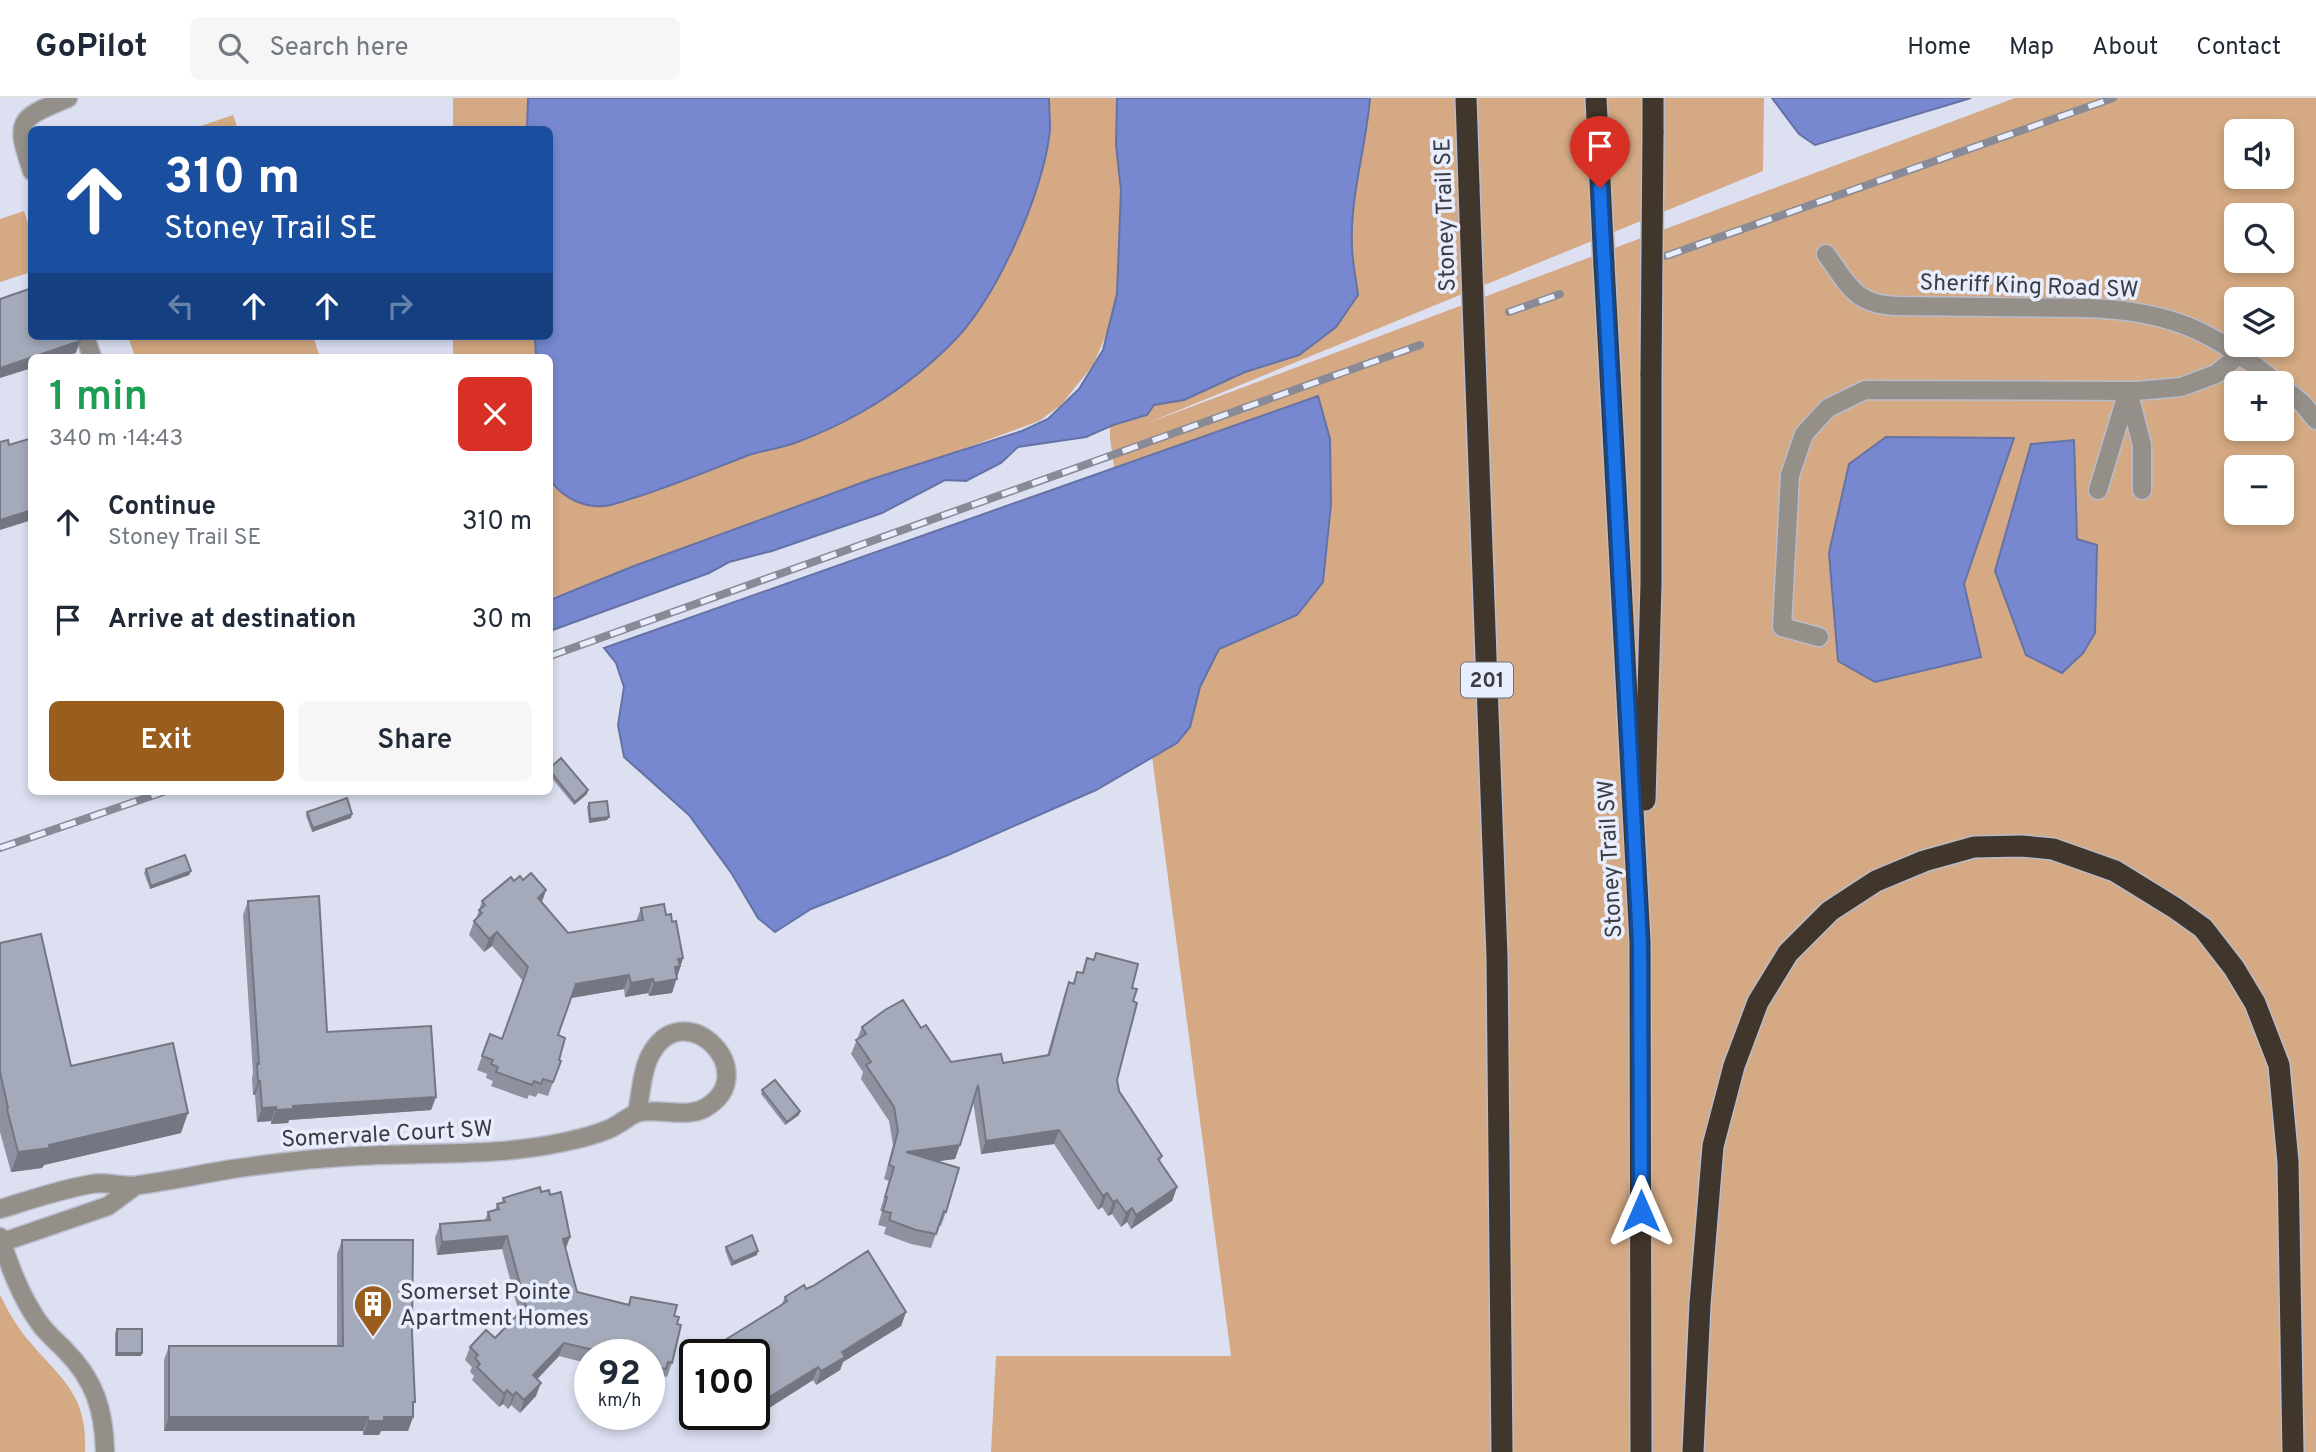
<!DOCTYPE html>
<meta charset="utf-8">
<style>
:root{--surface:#fff;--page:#f6f6f7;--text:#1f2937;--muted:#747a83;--line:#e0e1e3;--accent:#995e1e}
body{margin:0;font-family:Overpass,sans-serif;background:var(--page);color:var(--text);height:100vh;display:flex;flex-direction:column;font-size:26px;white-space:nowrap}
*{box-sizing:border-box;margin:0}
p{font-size:23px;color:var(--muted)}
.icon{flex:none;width:38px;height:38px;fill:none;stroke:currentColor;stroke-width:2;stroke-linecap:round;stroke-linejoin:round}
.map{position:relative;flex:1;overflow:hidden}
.side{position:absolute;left:28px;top:256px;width:525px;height:441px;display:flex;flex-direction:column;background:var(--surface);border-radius:10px;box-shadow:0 4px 10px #0003}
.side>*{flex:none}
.guide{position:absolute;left:28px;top:28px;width:525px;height:214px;border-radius:10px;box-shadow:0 4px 10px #0003;background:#1a4fa0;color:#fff;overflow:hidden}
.buttons{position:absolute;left:2224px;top:21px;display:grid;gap:14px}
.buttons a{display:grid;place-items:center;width:70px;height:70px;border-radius:10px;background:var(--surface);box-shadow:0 4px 10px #0003;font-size:35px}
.speed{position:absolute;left:574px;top:1241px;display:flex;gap:14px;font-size:35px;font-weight:700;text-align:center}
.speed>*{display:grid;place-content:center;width:91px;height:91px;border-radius:50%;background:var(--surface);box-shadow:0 4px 10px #0003;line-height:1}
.speed small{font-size:18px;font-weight:400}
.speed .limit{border:4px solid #111;border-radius:10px;background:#fff;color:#111}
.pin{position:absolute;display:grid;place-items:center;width:60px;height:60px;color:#fff;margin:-72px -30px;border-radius:50% 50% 50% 0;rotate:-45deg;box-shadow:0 0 7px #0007}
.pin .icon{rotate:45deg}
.me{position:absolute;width:77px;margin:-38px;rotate:0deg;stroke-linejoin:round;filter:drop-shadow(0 0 5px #0008)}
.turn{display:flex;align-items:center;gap:24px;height:147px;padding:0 21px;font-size:32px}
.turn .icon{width:91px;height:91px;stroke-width:2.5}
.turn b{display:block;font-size:49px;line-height:60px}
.lanes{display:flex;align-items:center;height:66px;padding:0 21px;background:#0003;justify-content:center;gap:35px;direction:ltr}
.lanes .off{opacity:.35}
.round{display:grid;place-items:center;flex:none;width:74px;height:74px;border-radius:10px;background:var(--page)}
.summary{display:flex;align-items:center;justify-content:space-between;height:119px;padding:0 21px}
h1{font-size:42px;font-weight:600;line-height:52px;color:#1e9e55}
.button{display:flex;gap:14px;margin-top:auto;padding:14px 21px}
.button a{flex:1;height:80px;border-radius:10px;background:var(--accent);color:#fff;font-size:28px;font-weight:600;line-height:80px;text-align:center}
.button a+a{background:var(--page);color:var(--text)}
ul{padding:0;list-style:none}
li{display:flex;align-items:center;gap:21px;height:98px;padding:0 21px}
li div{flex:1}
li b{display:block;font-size:26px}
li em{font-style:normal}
header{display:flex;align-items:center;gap:42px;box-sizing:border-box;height:98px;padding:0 35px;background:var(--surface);border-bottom:2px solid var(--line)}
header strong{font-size:33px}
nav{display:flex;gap:38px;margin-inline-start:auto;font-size:24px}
.search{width:490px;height:63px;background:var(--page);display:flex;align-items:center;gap:18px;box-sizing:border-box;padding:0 24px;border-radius:10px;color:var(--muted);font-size:26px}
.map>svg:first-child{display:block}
.green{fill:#d4a983;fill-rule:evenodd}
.water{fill:#7788d0;stroke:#6572a6;stroke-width:2}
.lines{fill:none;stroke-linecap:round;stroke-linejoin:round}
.minor-casing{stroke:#b9bccb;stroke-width:21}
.highway-casing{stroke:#b9bccb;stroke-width:24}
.minor{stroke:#958f8a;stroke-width:18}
.highway{stroke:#41362c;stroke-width:21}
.rail-casing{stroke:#888b96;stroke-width:8}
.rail{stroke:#e9eefe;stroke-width:5;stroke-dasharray:16;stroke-linecap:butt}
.highway-bridge-casing{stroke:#b9bccb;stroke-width:24;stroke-linecap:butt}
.highway-bridge{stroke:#41362c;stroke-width:21}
.wall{fill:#8e92a0}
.shaded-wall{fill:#747782}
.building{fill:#a5aaba;stroke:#747782;stroke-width:2}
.route-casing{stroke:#114b97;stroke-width:18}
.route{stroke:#1a73e8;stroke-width:12}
.labels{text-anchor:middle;stroke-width:7;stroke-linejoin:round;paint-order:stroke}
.shield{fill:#e9eefe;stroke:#6f727b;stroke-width:2}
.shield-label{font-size:21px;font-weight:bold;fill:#3b3d43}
.street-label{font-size:23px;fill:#3b3d43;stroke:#e9eefe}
.poi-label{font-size:23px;fill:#3b3d43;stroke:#e9eefe;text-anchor:start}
</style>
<header>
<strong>GoPilot</strong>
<div class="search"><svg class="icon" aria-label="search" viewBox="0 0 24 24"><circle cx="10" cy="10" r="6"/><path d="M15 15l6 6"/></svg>Search here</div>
<nav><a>Home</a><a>Map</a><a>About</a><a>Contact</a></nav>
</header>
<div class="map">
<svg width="2316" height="1354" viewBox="0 0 2316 1354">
<rect width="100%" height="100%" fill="#dce0f1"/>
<g class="green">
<path d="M453,0H1764L1763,73L1145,326L2015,0H2316V1354H991L996,1258H1231L1110,339L1109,230L1093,267L1061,307L1039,323L681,455L550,500V259H453V238H550V32L453,31ZM2236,33H2282V79H2236ZM2236,117H2282V163H2236ZM2236,201H2282V247H2236ZM2236,285H2282V331H2236ZM2236,369H2282V415H2236Z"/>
<path d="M233,17L238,31H192Z"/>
<path d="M24,113L31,135V174L0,184V121Z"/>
<path d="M128,238H313L320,259H135Z"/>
<path d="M0,1197C8,1213 17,1229 29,1243C62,1282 88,1297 85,1354H0Z"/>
</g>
<g class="water">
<path d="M528,0H1049C1049,10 1050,21 1050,32C1044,94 996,202 951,246C924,273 892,297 858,316C839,327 816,337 795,345C781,350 764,352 749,357C713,371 677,386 640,398C625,402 609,410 594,408C576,406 559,396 550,381V259H536L535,238H550V32L527,31Z"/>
<path d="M1117,0H1370C1366,49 1350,98 1352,147C1352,164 1356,180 1358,197L1336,229L1299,257L1245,274L1184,302L1154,307L1147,317L1113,327L1086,339L1018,349L1001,365L966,383L945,382L882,415L772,453L729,464L709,475L550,533V502L634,468L872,381L1022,333L1048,321L1079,291L1103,252L1117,196L1121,92L1116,47Z"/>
<path d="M1772,0H1971L1815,47L1799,36Z"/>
<path d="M1318,298L1330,341L1331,406L1323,484L1297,517L1219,551L1200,589L1190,629L1177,645L1096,692L948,757L811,811L775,834L758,820L732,776L689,717L624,659L618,627L624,589L616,565L604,550Z"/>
<path d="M1886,339L2014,340L1964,486L1981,559L1875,584L1838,563L1829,455L1849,366Z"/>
<path d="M2074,342L2077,441L2097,447L2095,535L2083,555L2062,575L2026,557L1995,473L2031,346Z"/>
</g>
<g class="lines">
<g class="minor-casing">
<g id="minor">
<path d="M32,73C14,20 19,21 68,0"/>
<path d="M1826,156C1849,188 1855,207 1898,208L2088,210C2171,213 2213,233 2277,285"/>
<path d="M85,238L92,259"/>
<path d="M2282,289L2302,305L2316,322"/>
<path d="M2128,293L2142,347V392"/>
<path d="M2098,392L2128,293"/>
<path d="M1819,539L1782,529L1790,377L1804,336L1828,310L1865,292L2136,293L2181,289L2216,276L2239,257"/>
<path d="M0,1111C30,1102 61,1091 92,1086C107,1083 123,1090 139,1087C170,1083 201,1076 232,1071C274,1065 317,1060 358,1058C427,1054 496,1059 564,1044C579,1041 595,1037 609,1031C619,1027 627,1019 637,1015C656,1009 685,1021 705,1010C764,976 687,896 652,954C642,970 641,996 637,1015"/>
<path d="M0,1139C10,1169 20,1197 38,1223C45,1234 55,1242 64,1251C95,1282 104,1312 105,1354"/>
<path d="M0,1145L108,1108L135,1088"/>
</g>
</g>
<g class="highway-casing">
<g id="highway">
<path d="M1466,0L1469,89"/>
<path d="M1596,0L1604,167"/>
<path d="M1653,0V35"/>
<path d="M1474,232L1497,859L1502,1354"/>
<path d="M1610,277L1640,844L1641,1354"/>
<path d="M1645,702L1651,486V276"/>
<path d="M1693,1354L1700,1206L1713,1048L1734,968L1758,904L1788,855L1830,813L1876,783L1924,763L1974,749L2022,748L2053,751L2115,773L2175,810L2203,830L2234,870L2255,905L2279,967L2288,1064L2293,1354"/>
</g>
</g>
<use href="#minor" class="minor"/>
<use href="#highway" class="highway"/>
<g class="rail-casing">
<g id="rail">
<path d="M1666,158L2113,0"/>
<path d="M1509,214L1560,196"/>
<path d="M550,558L1420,247"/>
<path d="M0,750L166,693"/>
</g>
</g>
<use href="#rail" class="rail"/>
<g class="highway-bridge-casing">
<g id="highway-bridge">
<path d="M1469,89L1474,232"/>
<path d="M1604,167L1610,277"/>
<path d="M1651,276L1653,35"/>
</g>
</g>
<use href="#highway-bridge" class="highway-bridge"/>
</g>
<g class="wall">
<path d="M550,670L588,692L587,696L574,707L550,678Z"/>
<path d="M589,705L609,719L607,722L589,725L587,709Z"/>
<path d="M307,714L351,720L312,734L306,718Z"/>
<path d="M146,771L191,773L189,777L150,791L144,775Z"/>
<path d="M523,782L546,792L542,804L568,835L636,823L641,810L666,817L672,824L683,860L672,895L649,898L648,895L625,899L624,891L571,900L558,937L559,962L561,963L548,998L538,995L536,999L529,997L527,1001L491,988L493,983L486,980L487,976L477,972L490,936L502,941L523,883L492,848L484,854L469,837L474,823L476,821L482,803L514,783Z"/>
<path d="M248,803L327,934L436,999L431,1012L289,1022L288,1025L271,1026V1023L257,1024L255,997H253L252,980L253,975L243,817Z"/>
<path d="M0,845L71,968L181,1035L44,1067L42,1070L11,1074L0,1034Z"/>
<path d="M1096,855L1132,890L1117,982L1119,993L1162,1058L1160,1063L1177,1089L1172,1103L1131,1131L1127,1124L1121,1129L1112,1116L1108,1118L1102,1109L1098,1112L1054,1046L981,1056L973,1003L955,1061L937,1063L946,1114L941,1128L939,1127L931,1150L911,1146L884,1136L886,1129L878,1127L882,1113H880L889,1083L884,1081L893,1047L889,1023L861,981L863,974L851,956L862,929L921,930L951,964L1003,965L1047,958L1064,898L1069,884L1073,885L1077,874L1082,875L1087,860L1094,861Z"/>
<path d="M762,992L800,1013L799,1017L785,1027L761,996Z"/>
<path d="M503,1100L566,1152L577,1194L628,1206L631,1199L674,1218L677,1226L672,1265L667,1279L663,1278L661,1284H657L653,1294L649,1293V1256H590V1266L559,1258L537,1281L536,1298L520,1315L511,1307L508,1311L503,1306L499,1309L472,1282L474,1278L470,1274L472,1269L465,1262L470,1249L495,1240L519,1215L502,1151L437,1157L435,1140L440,1126L485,1122L488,1114L495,1112L497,1106L502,1105Z"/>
<path d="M342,1142L412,1234L413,1319L408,1333H381L379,1337H363V1333H164V1262L169,1248H337V1156Z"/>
<path d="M726,1149L757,1157L731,1168L725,1152Z"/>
<path d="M806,1191L906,1214L901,1228L843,1264L840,1272L816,1287L813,1282L758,1317L754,1311V1256H720L725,1242L782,1206L785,1199Z"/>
<path d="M117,1231L142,1255L141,1258H115V1235Z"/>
</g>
<g class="shaded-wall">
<path d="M80,243L76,255L63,259H34Z"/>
<path d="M32,260V270L0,280V270Z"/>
<path d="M32,412V422L0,432V422Z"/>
<path d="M588,692L587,696L574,707L575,704Z"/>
<path d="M352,716L351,720L312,734L313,730Z"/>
<path d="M609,719L607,722L589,725L590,721Z"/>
<path d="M191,773L189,777L150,791L151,788Z"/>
<path d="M546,792L541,806L538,800Z"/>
<path d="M497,834L492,848L484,854L489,841Z"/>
<path d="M683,860L672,895L649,898L654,885L678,861Z"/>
<path d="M629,877L624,891L571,900L576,886Z"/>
<path d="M653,881L648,895L625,899L631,885Z"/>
<path d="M258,983H260L255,997H253Z"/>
<path d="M436,999L431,1012L289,1022L288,1025L271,1026L276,1012L293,1008Z"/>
<path d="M276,1009L271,1023L257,1024L262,1010Z"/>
<path d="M800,1013L799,1017L785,1027L787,1024Z"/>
<path d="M188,1015L181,1035L44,1067L42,1070L11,1074L18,1054Z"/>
<path d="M1059,1032L1054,1046L981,1056L986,1043Z"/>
<path d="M960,1047L955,1061L901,1068L906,1054Z"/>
<path d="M1177,1089L1172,1103L1131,1131L1136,1117Z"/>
<path d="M1107,1095L1102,1109L1098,1112L1103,1098Z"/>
<path d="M1117,1102L1112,1116L1108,1118L1113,1104Z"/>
<path d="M1132,1110L1127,1124L1121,1129L1126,1115Z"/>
<path d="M507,1138L502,1151L437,1157L442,1144Z"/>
<path d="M570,1139L565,1153L563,1141Z"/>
<path d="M758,1153L757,1157L731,1168L733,1164Z"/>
<path d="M906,1214L901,1228L843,1264L840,1272L816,1287L821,1273L842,1254Z"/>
<path d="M564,1245L559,1258L528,1291L533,1277Z"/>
<path d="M117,1255H142L141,1258H115Z"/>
<path d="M818,1269L813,1282L758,1317L763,1303Z"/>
<path d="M541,1285L536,1298L520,1315L524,1302Z"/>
<path d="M507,1292L503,1306L499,1309L504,1296Z"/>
<path d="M516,1294L511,1307L508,1311L513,1298Z"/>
<path d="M169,1319H368L363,1333H164Z"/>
<path d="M384,1319H413L408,1333H381L379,1337H363L368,1323Z"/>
</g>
<g class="building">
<path d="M32,190V238H78L80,243L0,270V201Z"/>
<path d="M32,340V412L0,422V344L8,342L9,347Z"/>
<path d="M561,660L588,692L575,704L550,673V670Z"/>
<path d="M347,700L352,716L313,730L307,714Z"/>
<path d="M607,703L609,719L590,721L589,705Z"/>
<path d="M185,757L191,773L151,788L146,771Z"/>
<path d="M531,775L546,792L538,800L568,835L643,822L641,810L664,806L666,817L671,816L672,824L676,823L683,860L678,861L680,868L675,869L677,881L654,885L653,881L631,885L629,877L576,886L558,937L565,940L559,962L561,963L553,984L543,981L541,986L534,983L532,987L496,974L498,969L491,966L493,962L482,958L490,936L502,941L528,869L497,834L489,841L474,823L482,815L479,812L485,807L482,803L511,779L514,783L520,778L523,782Z"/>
<path d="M319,798L327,934L431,928L436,999L293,1008V1011L276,1012V1009L262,1010L260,983H258L257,966H259L248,803Z"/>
<path d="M41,836L71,968L173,945L188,1015L49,1047L50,1050L18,1054L7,1011L8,1010L0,974V845Z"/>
<path d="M1096,855L1138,866L1132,890L1137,891L1133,903L1137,905L1117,982L1119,993L1162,1058L1158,1061L1177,1089L1136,1117L1132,1110L1126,1115L1117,1102L1113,1104L1107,1095L1103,1098L1059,1032L986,1043L978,987L960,1047L906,1054L959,1070L946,1114L944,1113L936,1136L916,1132L889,1122L891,1115L883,1113L887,1099H885L894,1069L889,1067L898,1033L894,1009L866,967L871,964L856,942L866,936L862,929L885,912L903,902L921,930L926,927L951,964L1001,956L1003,965L1049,957L1069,884L1074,886L1077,874L1083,875L1087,860L1094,862Z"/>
<path d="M775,982L800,1013L787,1024L762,992Z"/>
<path d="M540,1089L541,1094L549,1092L550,1097L561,1094L570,1139L563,1141L577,1194L629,1207L631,1199L677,1207L674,1218L679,1219L677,1226L681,1227L672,1265L668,1264L666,1271L661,1270L658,1280L649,1278V1256H611L564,1245L533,1277L541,1285L524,1302L516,1294L513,1298L507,1292L504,1296L477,1269L480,1266L475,1260L478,1257L470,1249L486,1232L495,1240L526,1208L507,1138L442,1144L440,1126L490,1122L488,1114L499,1111L497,1106L505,1104L503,1100Z"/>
<path d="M752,1137L758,1153L733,1164L726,1149Z"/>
<path d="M342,1142H413L412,1234L415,1304H413V1319H384V1323H368V1319H169V1248H343Z"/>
<path d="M868,1153L906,1214L842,1254L845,1259L821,1273L818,1269L763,1303L754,1289V1256H734L725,1242L780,1208L787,1203L785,1199L804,1187L806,1191L813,1188Z"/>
<rect x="117" y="1231" width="25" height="24"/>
</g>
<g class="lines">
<g class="route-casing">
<path id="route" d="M1600,90L1640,844L1641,1113"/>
</g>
<use href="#route" class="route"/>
</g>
<defs>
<g id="building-pin" transform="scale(2.0125)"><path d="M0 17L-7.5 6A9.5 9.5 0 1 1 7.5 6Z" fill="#995e1e" stroke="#e9eefe"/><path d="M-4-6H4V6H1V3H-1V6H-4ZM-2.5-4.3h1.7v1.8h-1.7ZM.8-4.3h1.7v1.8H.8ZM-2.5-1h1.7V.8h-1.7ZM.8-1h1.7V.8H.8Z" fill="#fff"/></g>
</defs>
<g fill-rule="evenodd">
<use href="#building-pin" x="373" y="1206"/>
</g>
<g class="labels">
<rect class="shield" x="1461" y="564.5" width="52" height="35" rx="5"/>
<g class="shield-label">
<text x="1487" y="589">201</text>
</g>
<g class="street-label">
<text transform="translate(1444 117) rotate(-92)" y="8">Stoney Trail SE</text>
<text transform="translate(2029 187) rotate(2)" y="8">Sheriff King Road SW</text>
<text transform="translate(1609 761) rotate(-93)" y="8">Stoney Trail SW</text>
<text transform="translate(387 1035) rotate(-3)" y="8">Somervale Court SW</text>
</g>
<g class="poi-label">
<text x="400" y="1201">Somerset Pointe<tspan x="400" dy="26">Apartment Homes</tspan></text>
</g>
</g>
</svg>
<div class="buttons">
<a><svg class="icon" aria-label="sound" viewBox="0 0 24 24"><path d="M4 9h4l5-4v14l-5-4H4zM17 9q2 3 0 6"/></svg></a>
<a><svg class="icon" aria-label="search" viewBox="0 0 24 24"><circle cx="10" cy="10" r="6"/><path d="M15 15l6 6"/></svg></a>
<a><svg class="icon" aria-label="layers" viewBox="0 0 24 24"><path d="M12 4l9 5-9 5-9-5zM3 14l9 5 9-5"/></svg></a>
<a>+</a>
<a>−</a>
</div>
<div class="speed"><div>92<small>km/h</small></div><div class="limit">100</div></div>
<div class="pin" style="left:1600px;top:90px;background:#d93025"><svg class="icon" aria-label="arrive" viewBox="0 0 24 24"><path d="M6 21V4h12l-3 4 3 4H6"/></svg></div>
<svg class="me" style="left:1641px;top:1113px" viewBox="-20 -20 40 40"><path d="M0-17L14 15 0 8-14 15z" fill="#1a73e8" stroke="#fff" stroke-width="4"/></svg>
<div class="guide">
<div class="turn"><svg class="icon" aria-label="ahead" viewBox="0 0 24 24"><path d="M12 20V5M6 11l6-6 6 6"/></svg><div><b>310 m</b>Stoney Trail SE</div></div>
<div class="lanes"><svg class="icon off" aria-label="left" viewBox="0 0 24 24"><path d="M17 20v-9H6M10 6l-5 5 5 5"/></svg><svg class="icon" aria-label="ahead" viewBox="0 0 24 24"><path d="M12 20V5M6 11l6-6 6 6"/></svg><svg class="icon" aria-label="ahead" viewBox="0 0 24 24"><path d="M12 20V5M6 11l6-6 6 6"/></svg><svg class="icon off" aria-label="right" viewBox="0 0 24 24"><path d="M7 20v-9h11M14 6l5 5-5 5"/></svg></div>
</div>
<section class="side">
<div class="summary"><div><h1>1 min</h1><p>340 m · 14:43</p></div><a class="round" style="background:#d93025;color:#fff"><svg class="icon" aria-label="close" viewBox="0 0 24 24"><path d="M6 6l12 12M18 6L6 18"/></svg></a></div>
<ul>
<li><svg class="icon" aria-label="ahead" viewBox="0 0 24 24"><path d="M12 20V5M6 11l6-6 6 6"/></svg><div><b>Continue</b><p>Stoney Trail SE</p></div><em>310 m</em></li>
<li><svg class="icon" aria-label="arrive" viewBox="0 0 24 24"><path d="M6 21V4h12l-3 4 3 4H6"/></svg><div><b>Arrive at destination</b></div><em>30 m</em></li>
</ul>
<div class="button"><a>Exit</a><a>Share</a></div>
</section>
</div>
